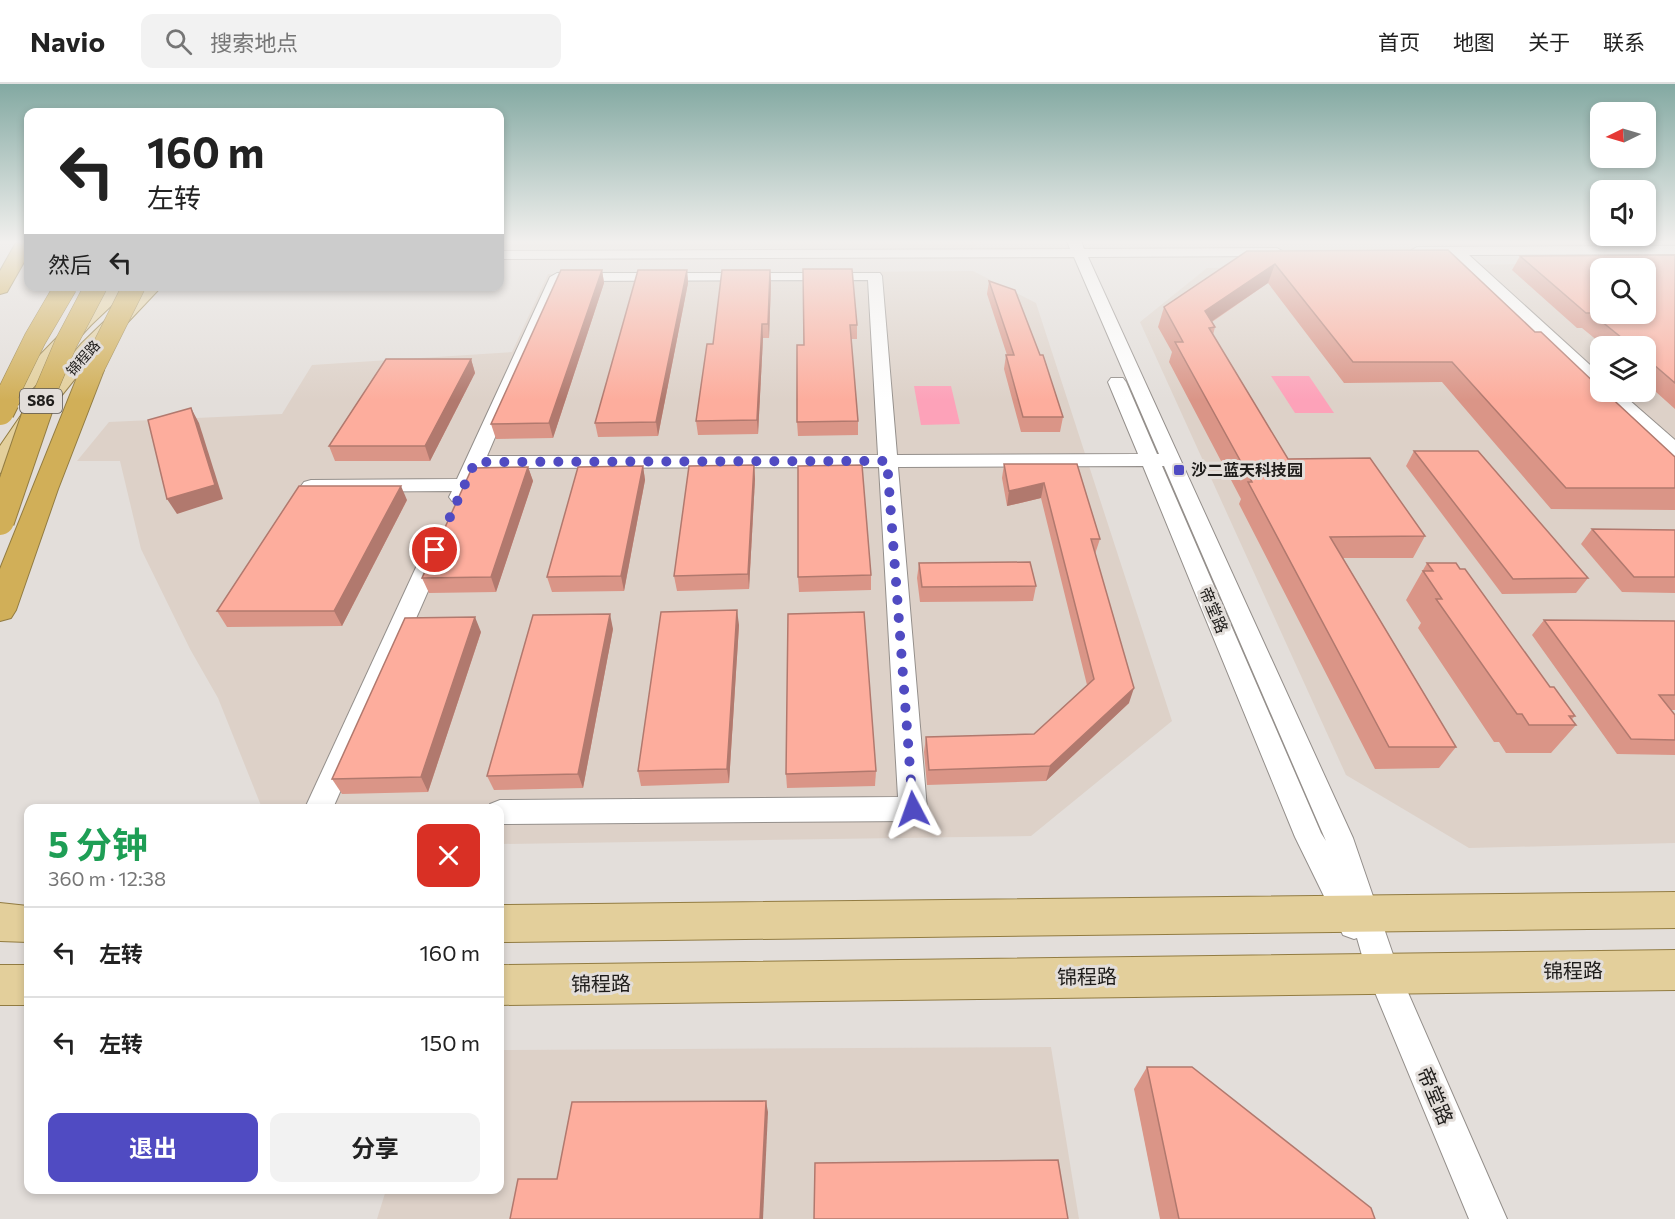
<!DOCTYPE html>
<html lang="zh">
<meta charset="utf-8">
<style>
:root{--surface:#fff;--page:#f2f2f2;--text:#222;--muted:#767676;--line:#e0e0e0;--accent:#504bc2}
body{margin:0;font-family:Commissioner,"Noto Sans SC",sans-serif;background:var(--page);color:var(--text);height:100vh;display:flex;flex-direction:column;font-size:22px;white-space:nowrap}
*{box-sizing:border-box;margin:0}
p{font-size:20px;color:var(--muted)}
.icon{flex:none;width:33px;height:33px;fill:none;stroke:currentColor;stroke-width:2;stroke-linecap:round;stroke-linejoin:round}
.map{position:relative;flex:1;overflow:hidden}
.panel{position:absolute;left:24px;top:720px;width:480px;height:390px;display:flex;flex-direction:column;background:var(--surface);border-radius:12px;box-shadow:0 3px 9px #0003}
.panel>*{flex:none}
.guide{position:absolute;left:24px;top:24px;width:480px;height:183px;border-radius:12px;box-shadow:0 3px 9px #0003;background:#fff;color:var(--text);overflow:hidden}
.needle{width:39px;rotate:265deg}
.buttons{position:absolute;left:1590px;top:18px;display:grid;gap:12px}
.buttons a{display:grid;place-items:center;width:66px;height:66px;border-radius:12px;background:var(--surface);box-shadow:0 3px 9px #0003;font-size:30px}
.pin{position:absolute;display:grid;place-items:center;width:51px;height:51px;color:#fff;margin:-26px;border:3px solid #fff;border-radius:50%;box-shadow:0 2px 6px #0007}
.me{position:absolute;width:66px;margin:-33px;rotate:356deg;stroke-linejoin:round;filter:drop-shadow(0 0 4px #0008)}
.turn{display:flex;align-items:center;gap:21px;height:126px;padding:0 24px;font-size:27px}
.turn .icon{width:78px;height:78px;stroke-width:2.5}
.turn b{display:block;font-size:42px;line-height:51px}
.then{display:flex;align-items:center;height:57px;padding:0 24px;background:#0003;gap:12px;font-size:22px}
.round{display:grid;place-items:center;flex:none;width:63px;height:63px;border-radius:12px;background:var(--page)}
.overview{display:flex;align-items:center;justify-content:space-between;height:102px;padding:0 24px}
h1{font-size:36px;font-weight:700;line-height:45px;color:#1e9e55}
.cta{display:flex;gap:12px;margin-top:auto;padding:12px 24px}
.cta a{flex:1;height:69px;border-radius:12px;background:var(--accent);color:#fff;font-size:24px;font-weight:700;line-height:69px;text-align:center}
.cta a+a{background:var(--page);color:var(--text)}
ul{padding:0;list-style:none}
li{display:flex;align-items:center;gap:18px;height:90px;padding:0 24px;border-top:2px solid var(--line)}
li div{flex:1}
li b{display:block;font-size:22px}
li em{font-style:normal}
header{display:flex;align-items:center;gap:36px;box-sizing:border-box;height:84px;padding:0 30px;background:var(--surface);border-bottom:2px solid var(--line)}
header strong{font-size:28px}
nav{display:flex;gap:33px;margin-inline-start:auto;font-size:21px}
.search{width:420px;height:54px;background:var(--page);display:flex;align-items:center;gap:15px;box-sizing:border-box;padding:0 21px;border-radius:12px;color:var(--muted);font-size:22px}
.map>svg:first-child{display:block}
.built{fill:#ddd1c8;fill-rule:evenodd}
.green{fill:#fda2b9}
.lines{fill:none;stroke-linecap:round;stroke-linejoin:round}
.minor-casing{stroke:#948f8b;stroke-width:2}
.major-casing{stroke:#927c42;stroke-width:2}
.highway-casing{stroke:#927c42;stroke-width:2}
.minor{fill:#fff;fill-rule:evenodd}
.major{fill:#e3cf9b;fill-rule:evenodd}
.highway{fill:#d1af58;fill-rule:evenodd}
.highway-bridge-far1-casing{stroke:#927c42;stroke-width:23;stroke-linecap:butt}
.highway-bridge-casing{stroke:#927c42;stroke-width:30;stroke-linecap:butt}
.highway-bridge-far1{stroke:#d1af58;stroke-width:22}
.highway-bridge{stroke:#d1af58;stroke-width:28}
.wall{fill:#da9587}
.shaded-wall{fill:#b1796e}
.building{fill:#fdad9d;stroke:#b1796e;stroke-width:1.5;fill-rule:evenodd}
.route{stroke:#504bc2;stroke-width:10;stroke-dasharray:0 18}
.poi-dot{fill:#504bc2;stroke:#e3deda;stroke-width:2}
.labels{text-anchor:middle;stroke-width:6;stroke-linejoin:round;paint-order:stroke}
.far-street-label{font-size:14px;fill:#1e1c1a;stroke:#e3deda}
.shield{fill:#e3deda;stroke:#595654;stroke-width:1.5}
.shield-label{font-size:15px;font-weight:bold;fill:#1e1c1a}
.poi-label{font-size:16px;font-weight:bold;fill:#1e1c1a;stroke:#e3deda;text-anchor:start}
.street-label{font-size:16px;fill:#1e1c1a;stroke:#e3deda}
.near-street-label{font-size:20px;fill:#1e1c1a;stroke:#e3deda}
</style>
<header>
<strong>Navio</strong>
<div class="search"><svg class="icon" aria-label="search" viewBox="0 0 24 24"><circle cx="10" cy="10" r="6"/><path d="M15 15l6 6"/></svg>搜索地点</div>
<nav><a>首页</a><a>地图</a><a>关于</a><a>联系</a></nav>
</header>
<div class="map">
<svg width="1675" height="1135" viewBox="0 0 1675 1135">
<rect width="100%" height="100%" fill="#e3deda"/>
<g class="built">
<path d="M500,157H986L973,163H500Z"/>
<path d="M1675,178V759L1469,764L1346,691L1140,238L1207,184ZM1600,184H1646V230H1600ZM1600,262H1646V308H1600Z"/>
<path d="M973,187L1036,219L1172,637L1031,752L500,760V724H262L218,614L190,565L141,465L120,377H77L109,338L282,330L312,281L512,268L548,190Z"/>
<path d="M1051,963L1079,1135H377L386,1106H500V966Z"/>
</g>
<g class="green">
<path d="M1271,292H1309L1334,329H1295Z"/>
<path d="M914,302H951L960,340L921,341Z"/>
</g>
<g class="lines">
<g class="minor-casing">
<g id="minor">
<path d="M1067,157H1081L1084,165L1277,164L1284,168L1277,172L1088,173L1353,754L1399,888L1507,1135H1469L1367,889L1357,854L1354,855L1343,851L1295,753L1143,382L898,383L927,725L923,733L913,737L500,740V724H488L490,720L500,716L898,713L879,383L482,384L469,413L466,417H452L449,413L452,407L311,408L304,406L301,402L304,398L311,396L457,395L550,193L557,189H880L882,192L897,371L1138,370L1108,298L1111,294H1123L1126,298L1157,370H1159L1074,173L500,175V167L1070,165ZM868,196L878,371L487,372L562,197ZM1162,382H1164L1326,757L1321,749Z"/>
<path d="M1675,162V170L1469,171L1600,290V304L1594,303L1452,171H1417L1410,167L1417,163Z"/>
<path d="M1602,308H1620L1675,356V372L1668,370Z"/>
<path d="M435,459L443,461L446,466L333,724H305L424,466L427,461Z"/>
</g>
</g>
<g class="major-casing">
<g id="major">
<path d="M111,202H132L91,241L8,331L0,333V312L77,233Z"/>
<path d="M141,202H162L78,291L41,337L9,386L0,389V362L24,327L82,259Z"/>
<path d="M1675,808V844L500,858V821Z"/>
<path d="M0,819L28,822V858L0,857Z"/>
<path d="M1675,866V906L500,921V881Z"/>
<rect x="0" y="881" width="28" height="40"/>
</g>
</g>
<g class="highway-casing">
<g id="highway">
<path d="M17,157H28V171L7,208L0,210V187Z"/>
<path d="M92,279L100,281L104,286L58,405L16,526L11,534L0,537V485L80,286L84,281Z"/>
</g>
</g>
<use href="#minor" class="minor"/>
<use href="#major" class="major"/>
<use href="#highway" class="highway"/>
<g class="highway-bridge-far1-casing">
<g id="highway-bridge-far1">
<path d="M92,286L134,202"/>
<path d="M4,318L35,255L66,202"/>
<path d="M41,318L66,259L96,202"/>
</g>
</g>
<g class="highway-bridge-casing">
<g id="highway-bridge">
<path d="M0,327L5,317"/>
<path d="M0,437L41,317"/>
</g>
</g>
<use href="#highway-bridge-far1" class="highway-bridge-far1"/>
<use href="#highway-bridge" class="highway-bridge"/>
</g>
<g class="wall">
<rect x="735" y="157" width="38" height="1"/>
<path d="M833,157H954L833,158Z"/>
<path d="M1247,167L1535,248L1675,373V426L1551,425L1442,298L1344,299L1268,199L1212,238L1215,243L1213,251L1288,375L1425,452L1413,474H1343L1456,663L1439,684L1375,685L1239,420L1241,415L1169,278L1172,268L1158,243L1164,223Z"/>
<path d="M1675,171V325L1646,299V262H1604L1582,244H1577L1512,186L1520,172Z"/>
<path d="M803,185L857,241V255H851L858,337V351L798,352L797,338L804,261Z"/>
<path d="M602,186L604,199L553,354L496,355L491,340Z"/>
<path d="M687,186L688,199L658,352L598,353L595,339Z"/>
<path d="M770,186L771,199L769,254H763L758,350L698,351L696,337L713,260Z"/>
<path d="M989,197L1063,333L1060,348H1021L1004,285L1006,271H1007L987,210Z"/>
<path d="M471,275L475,289L430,377H335L329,362Z"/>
<path d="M1414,367L1588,494L1576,509L1502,510L1406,382Z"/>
<path d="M1004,380H1077L1100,455L1095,470L1129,619L1046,697L927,701L924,668L926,653L1034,650L1087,601L1041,414L1007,422L1002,394Z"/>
<path d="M754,381L755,395L749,505L677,507L674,492Z"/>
<path d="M643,382L645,396L624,507L552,508L547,493Z"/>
<path d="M528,383L533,397L496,508L429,509L422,494Z"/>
<path d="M407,416L342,542L227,543L217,527Z"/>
<path d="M1592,445L1675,446V509L1622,508L1581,460Z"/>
<path d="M919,479L1036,502L1033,517L920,518L917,494Z"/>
<path d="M1427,479L1550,603L1575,632L1572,635L1576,641L1551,669H1506L1499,658H1494L1418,544L1421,539L1406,516Z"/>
<path d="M871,491V506L799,508L798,493Z"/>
<path d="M1544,536L1675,537V626H1671L1675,631V671L1617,670L1532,551Z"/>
<path d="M739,541L729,699L641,702L638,687Z"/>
<path d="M613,545L583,704L494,706L487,692Z"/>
<path d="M481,548L428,708L342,710L332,695Z"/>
<path d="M876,687L875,702L787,704L786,690Z"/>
<path d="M1147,983L1375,1135H1160L1134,1005Z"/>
</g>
<g class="shaded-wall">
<path d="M1275,180L1268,199L1199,246L1205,227Z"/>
<path d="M602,186L604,199L553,354L549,339Z"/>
<path d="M687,186L688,199L658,352L656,338Z"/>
<path d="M770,186L771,199L769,254L768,240Z"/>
<path d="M762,240L763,254L758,350L757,336Z"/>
<path d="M471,275L475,289L430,377L425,362Z"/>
<path d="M191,324L199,339L223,415L177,430L167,415Z"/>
<path d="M754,381L755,395L749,505L748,490Z"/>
<path d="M643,382L645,396L624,507L621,492Z"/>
<path d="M528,383L533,397L496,508L491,493Z"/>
<path d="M1044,399L1041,414L1007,422L1009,407Z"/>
<path d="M401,402L407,416L342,542L334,527Z"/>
<path d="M737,526L739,541L729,699L727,685Z"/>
<path d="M610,530L613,545L583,704L578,690Z"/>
<path d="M475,533L481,548L428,708L421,693Z"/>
<path d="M1134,604L1129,619L1046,697L1050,682Z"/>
<path d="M766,1017L768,1028L763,1135H760Z"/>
</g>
<g class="building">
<path d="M1448,166L1535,248H1541L1600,304V308H1605L1675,373V404H1566L1452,278H1353L1275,180L1205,227L1215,243L1209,244L1288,375L1370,374L1425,452L1330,453L1456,663H1389L1248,398H1252L1175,258H1183L1164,223L1247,167Z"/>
<path d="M1675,171V299L1646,274V262H1632L1591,229H1586L1520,172ZM1600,184H1646V230H1600Z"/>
<path d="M803,185H852L857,241H850L858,337L797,338V261H804Z"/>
<path d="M561,186H602L549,339L491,340Z"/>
<path d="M638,186H687L656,338L595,339Z"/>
<path d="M722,186H770L768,240H762L757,336L696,337L707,260H713Z"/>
<path d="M989,197L1015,206L1040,271H1043L1063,333H1023L1006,271H1014Z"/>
<path d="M386,275H471L425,362H329Z"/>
<path d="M191,324L215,401L167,415L148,336Z"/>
<path d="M1414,367H1478L1588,494L1513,495Z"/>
<path d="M1004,380H1077L1100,455H1091L1134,604L1050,682L929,686L926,653L1034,650L1094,595L1044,399L1009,407Z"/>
<path d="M754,381L748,490L674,492L689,382Z"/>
<path d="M862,381L871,491L798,493V382Z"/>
<path d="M643,382L621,492L547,493L578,383Z"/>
<path d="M528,383L491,493L422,494L472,384Z"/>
<path d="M299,402H401L334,527H217Z"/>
<path d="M1592,445L1675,446V493H1634Z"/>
<path d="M1030,478L1036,502L922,503L919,479Z"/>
<path d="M1427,479H1456L1460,485H1465L1550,603H1554L1575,632H1569L1576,641H1529L1522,630H1517L1436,515H1442L1423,487H1433Z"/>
<path d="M737,526L727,685L638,687L661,528Z"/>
<path d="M864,528L876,687L786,690L788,530Z"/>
<path d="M610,530L578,690L487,692L533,531Z"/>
<path d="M475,533L421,693L332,695L405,534Z"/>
<path d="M1544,536L1675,537V611H1659L1675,631V656L1631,655Z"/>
<path d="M1147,983H1192L1371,1124L1375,1135H1179Z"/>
<path d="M766,1017L760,1135H510L518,1095H557L572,1018Z"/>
<path d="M1058,1076L1068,1135H814L815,1079Z"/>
</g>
<linearGradient id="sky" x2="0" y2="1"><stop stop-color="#83a9a2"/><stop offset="0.5" stop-color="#f2f0ee"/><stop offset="1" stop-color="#f2f0ee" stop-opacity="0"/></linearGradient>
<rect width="1675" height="316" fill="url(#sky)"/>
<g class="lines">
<path class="route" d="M435,466L475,378L887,377L913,725"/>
</g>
<rect class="poi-dot" x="1173" y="380" width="12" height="12" rx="3"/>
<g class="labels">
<g class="far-street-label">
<text transform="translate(83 274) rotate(-48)" y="5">锦程路</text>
</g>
<rect class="shield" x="20" y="305" width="42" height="24" rx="4.5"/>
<g class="shield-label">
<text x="41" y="322">S86</text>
</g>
<g class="poi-label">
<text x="1191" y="392">沙二蓝天科技园</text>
</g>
<g class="street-label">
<text transform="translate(1214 526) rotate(67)" y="6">帝堂路</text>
</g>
<g class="near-street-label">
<text transform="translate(1573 887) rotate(-1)" y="7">锦程路</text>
<text transform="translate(1087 893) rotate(-1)" y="7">锦程路</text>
<text transform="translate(601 900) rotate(-1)" y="7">锦程路</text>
<text transform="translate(1435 1012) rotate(67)" y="7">帝堂路</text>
</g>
</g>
</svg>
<div class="buttons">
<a><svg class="needle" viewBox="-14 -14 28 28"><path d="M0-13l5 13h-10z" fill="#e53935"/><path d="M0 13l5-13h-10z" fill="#767676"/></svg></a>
<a><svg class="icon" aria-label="sound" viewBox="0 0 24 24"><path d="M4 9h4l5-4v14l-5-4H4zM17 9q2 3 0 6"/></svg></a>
<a><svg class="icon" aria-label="search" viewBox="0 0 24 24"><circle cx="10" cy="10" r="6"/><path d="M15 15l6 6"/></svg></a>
<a><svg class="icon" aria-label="layers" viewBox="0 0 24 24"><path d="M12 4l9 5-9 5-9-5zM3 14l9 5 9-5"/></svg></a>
</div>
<div class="pin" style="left:435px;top:466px;background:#d93025"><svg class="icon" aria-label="arrive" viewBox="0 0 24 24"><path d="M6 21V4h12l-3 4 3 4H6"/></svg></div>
<svg class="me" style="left:913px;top:725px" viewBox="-20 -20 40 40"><path d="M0-17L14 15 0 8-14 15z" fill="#504bc2" stroke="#fff" stroke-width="4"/></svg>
<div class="guide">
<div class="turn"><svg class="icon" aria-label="left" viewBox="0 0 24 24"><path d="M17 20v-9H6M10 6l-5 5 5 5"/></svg><div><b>160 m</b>左转</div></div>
<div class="then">然后<svg class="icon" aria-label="left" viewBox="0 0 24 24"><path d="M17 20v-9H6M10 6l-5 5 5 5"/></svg></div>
</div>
<section class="panel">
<div class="overview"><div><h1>5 分钟</h1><p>360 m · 12:38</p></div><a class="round" style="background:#d93025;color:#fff"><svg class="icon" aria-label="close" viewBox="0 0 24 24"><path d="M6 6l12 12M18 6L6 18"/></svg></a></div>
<ul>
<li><svg class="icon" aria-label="left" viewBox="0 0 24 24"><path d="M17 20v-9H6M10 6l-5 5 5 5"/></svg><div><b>左转</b></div><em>160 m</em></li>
<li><svg class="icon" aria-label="left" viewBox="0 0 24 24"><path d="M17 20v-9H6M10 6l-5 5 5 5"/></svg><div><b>左转</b></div><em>150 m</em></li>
</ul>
<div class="cta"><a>退出</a><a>分享</a></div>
</section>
</div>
